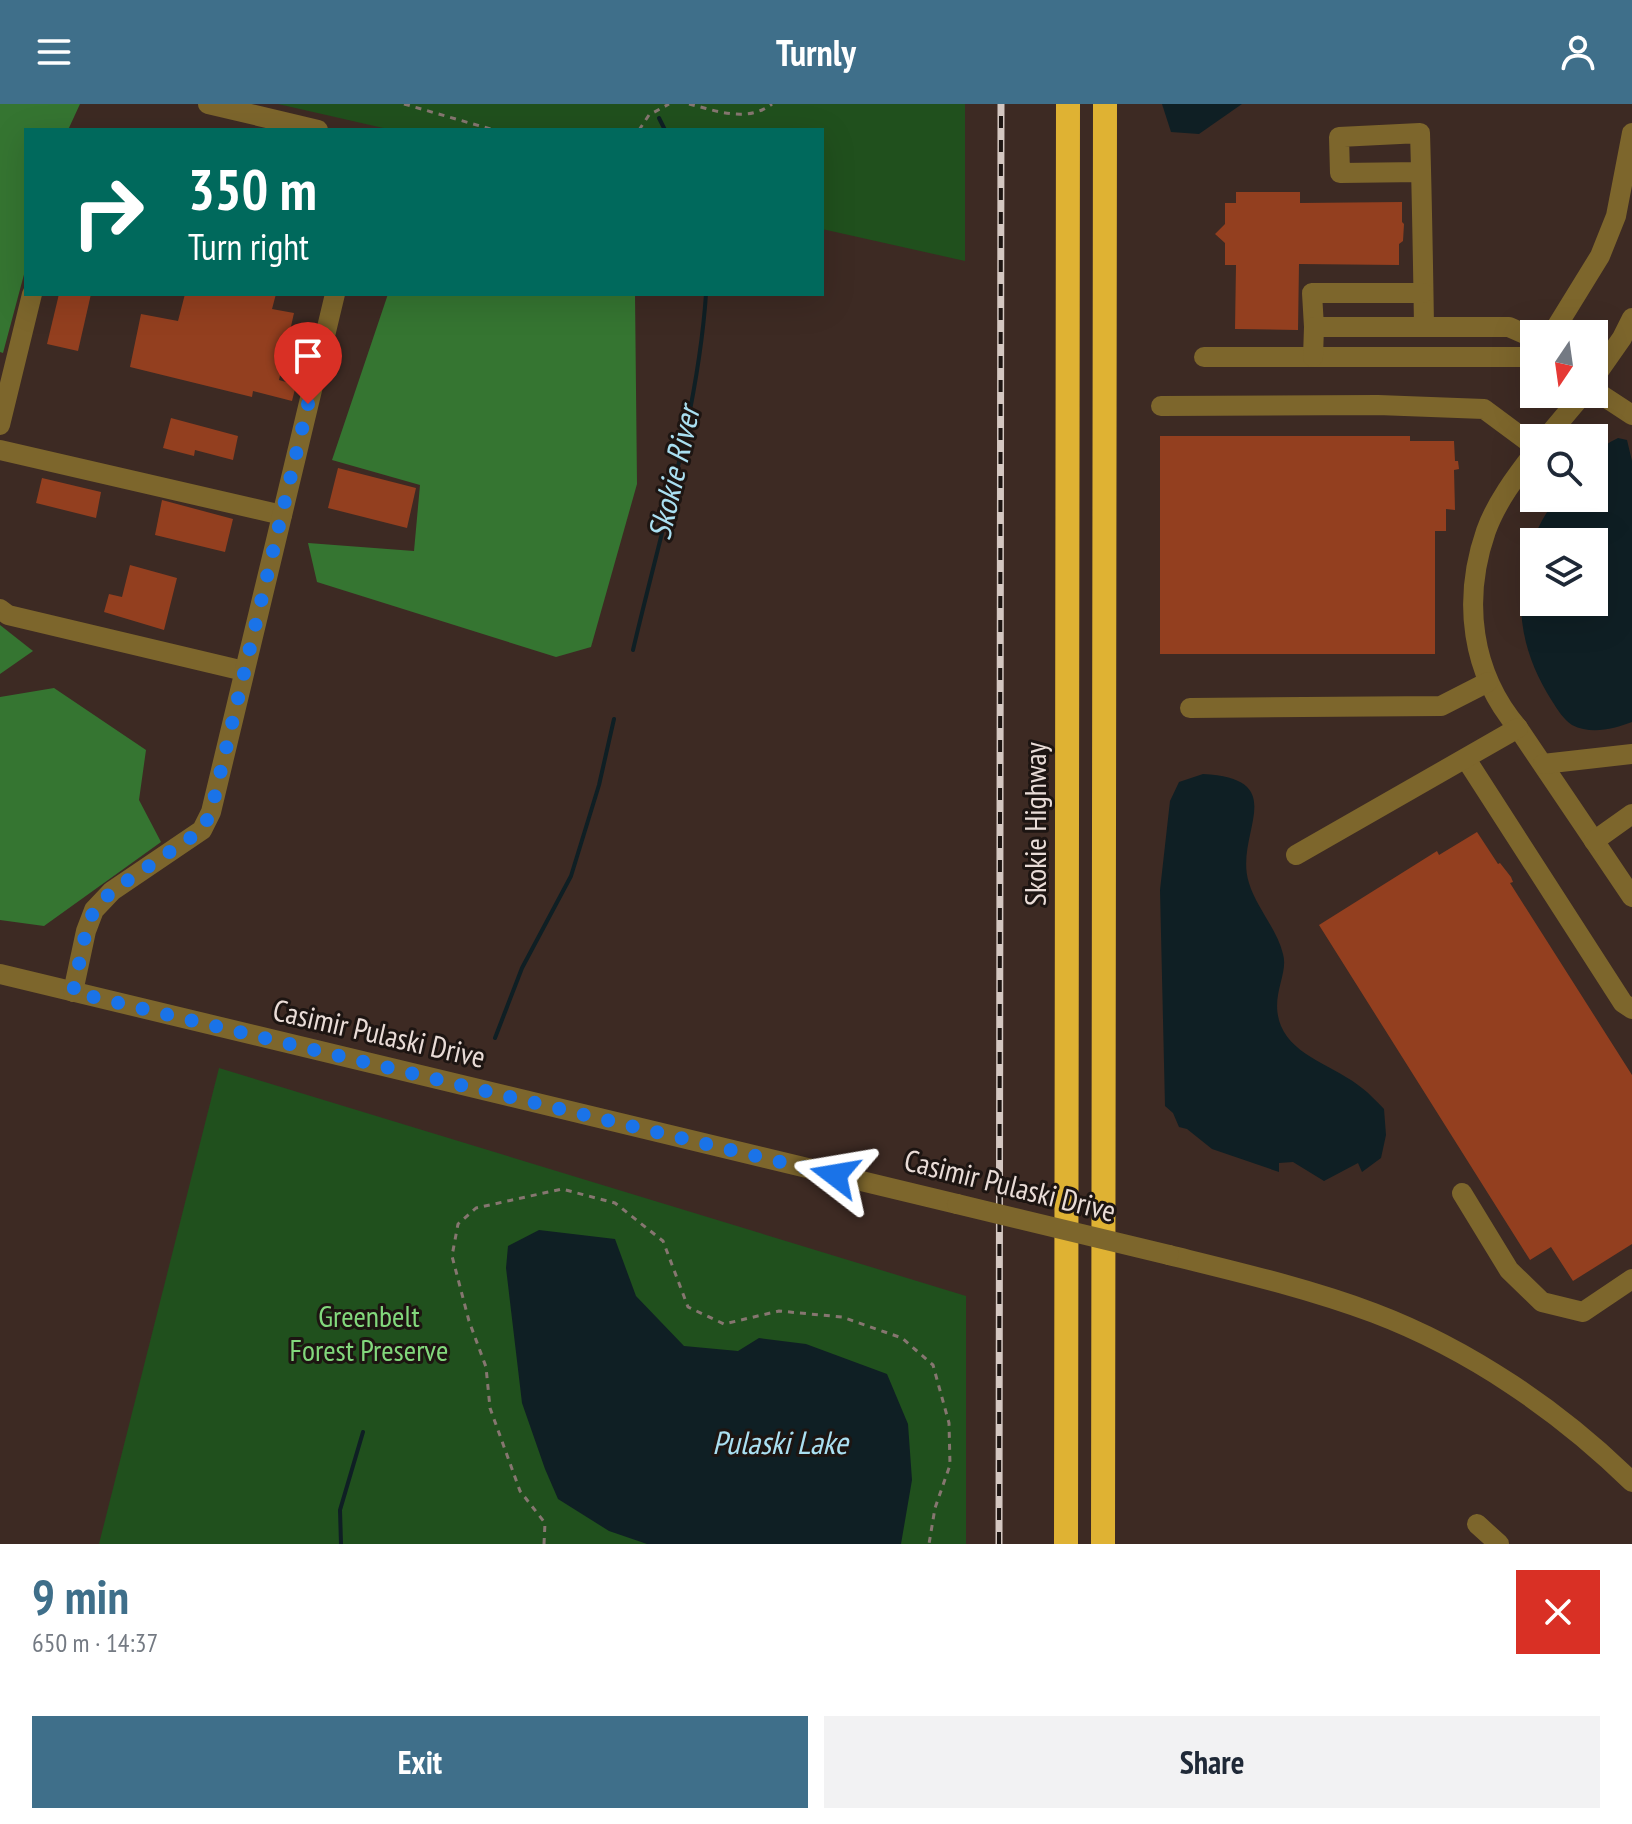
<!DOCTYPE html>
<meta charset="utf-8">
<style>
:root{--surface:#fff;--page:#f2f2f3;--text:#1f2937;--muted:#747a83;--accent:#3f6f8a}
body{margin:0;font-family:"PT Sans Narrow",sans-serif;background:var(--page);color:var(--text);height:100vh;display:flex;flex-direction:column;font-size:30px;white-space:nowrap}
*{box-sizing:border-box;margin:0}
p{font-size:26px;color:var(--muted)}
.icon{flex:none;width:44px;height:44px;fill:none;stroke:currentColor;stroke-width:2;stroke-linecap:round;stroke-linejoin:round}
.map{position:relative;height:1440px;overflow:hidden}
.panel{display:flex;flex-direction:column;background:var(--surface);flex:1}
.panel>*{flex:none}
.hud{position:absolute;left:24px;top:24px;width:800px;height:168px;border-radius:0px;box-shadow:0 8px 32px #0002;background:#00695c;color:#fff;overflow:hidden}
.needle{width:52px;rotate:193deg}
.tools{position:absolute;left:1520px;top:216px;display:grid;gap:16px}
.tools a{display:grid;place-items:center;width:88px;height:88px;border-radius:0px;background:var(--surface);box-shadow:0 8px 32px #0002;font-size:40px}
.pin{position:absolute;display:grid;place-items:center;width:68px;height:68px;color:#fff;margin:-82px -34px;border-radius:50% 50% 50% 0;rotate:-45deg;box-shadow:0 0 8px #0007}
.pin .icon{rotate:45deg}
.me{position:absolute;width:88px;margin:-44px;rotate:284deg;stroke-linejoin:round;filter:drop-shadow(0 0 6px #0008)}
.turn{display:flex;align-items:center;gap:28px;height:168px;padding:0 32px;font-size:36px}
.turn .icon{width:104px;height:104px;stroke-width:2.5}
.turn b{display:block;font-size:56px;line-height:68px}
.round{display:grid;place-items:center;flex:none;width:84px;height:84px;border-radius:0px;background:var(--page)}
.overview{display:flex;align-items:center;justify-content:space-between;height:136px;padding:0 32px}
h1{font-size:48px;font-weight:700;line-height:60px;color:var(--accent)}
.primary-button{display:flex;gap:16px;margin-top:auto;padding:16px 32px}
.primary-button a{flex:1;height:92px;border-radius:0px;background:var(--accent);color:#fff;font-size:32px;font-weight:700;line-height:92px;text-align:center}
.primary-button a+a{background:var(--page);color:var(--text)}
header{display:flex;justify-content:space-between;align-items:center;height:104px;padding:0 32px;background:var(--accent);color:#fff;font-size:36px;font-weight:700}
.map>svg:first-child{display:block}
.green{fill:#20501d}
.forest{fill:#357531}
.water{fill:#0f1f24;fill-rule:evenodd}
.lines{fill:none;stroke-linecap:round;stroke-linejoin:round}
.stream{stroke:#0f1f24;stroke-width:4}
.building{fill:#933f1f}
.path{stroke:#867670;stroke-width:3;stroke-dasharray:6 6;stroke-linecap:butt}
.minor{stroke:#7d662c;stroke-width:20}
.highway{stroke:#dfb233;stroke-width:24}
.rail-casing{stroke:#d4c7c1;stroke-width:7}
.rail{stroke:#1d1512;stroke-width:4;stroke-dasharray:12;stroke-linecap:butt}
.minor-bridge{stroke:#7d662c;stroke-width:20}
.route{stroke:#1a73e8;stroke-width:14;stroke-dasharray:0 25.2}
.labels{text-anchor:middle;stroke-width:6;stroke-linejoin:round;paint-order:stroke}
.street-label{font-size:30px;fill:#e9dcd7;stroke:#1d1512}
.park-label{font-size:30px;fill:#82d87c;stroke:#1d1512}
.water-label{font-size:32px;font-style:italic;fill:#aae0f2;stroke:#1d1512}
</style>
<header><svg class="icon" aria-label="menu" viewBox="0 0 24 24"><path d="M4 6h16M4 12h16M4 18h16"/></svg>Turnly<svg class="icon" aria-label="person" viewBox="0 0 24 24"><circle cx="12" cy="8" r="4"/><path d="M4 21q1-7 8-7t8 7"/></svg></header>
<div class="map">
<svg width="1632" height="1440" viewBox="0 0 1632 1440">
<rect width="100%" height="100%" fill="#3d2a23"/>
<g class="green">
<path d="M278,0H965V157L822,125V26H392Z"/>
<path d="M219,964L966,1192V1440H99Z"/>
</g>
<g class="forest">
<path d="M0,0H80L68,26H26V163L3,249L0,248Z"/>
<path d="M388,190H635L637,380L591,543L556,553L317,478L308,439L414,447L420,381L332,356Z"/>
<path d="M0,521L33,547L0,570Z"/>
<path d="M54,584L146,646L139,696L161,738L44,822L0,816V593Z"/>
</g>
<g class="water">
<path d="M1162,0H1242L1199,30L1171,28Z"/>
<path d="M1618,334L1627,336L1632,357V618C1614,625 1591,631 1572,621C1564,616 1557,605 1552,597C1530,562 1519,528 1521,486C1523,455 1538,417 1557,394H1594C1594,359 1584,351 1618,334ZM1534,438H1594V498H1534Z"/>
<path d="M1203,670C1294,675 1233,730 1249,779C1256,803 1277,825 1283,850C1289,871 1269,892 1281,922C1294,953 1337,963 1362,984C1370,990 1377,998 1384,1005L1386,1031L1381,1054L1362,1068L1358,1059L1324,1077L1293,1058L1279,1059V1068L1212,1045L1187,1025L1179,1023L1173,1009L1165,1002L1160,786L1170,697L1179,678Z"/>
<path d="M539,1126L615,1135L636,1192L684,1242L738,1247L759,1234L806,1240L887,1270L908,1320L912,1376L901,1440H647L609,1427L558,1395L545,1365L522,1299L506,1164L508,1142Z"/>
</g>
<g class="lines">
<g class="stream">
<path d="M659,14L665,26"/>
<path d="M633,546C660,431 698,307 706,190"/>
<path d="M495,934L522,864L571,772L599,681L614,615"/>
<path d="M341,1440L340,1406L363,1328"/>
</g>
</g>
<g class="building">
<path d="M1236,88H1300V99L1402,98V118L1404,120L1403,137L1399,140V161L1299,160L1298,226L1235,225L1236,161H1225V139L1215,130L1225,120V99H1236Z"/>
<path d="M59,190H91L78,247L47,240Z"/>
<path d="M185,190H276L272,205L294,209L279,276L296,281L292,297L253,287L252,293L130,263L141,210L178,217Z"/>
<path d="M171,314L238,332L233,356L195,346L194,352L163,344Z"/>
<path d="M1160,332H1410V337H1454L1455,357H1458L1459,365L1454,366L1455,406L1446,405V427H1435V550H1160Z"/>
<path d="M338,364L416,384L407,424L328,404Z"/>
<path d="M42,374L101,388L96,414L36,399Z"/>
<path d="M162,396L233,415L225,448L155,431Z"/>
<path d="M130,461L177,474L164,526L104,508L109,490L122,493Z"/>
<path d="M1477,728L1498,760L1500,759L1511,773L1513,778L1510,779L1632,971V1140L1573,1177L1551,1143L1530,1156L1319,821L1437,747L1439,751Z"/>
</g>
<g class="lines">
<g class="path">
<path d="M404,0L494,26"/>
<path d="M689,0C717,7 747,19 772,0"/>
<path d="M639,26L649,11L669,0"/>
<path d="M544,1440L545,1419L520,1387L490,1304L486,1263L469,1217L452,1152L458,1120L476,1104L562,1085L615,1099L663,1137L688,1203L724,1220L779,1207L842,1213L902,1234L933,1261L949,1319L950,1361L935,1404L929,1440"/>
</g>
<g class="minor">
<path d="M208,0L318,26"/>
<path d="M1421,68L1340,69L1339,33L1420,29C1422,93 1423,157 1424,222"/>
<path d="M1314,223L1312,189H1423"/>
<path d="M1552,230L1600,152L1616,112L1632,29"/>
<path d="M1204,253H1534"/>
<path d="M1313,253L1314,223H1509L1534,234"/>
<path d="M1594,274L1622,234L1632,214"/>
<path d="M1594,286L1632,311"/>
<path d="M1161,302L1378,301L1484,305L1534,342"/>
<path d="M0,321L32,190"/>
<path d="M1546,334L1583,290"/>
<path d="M0,346L282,411"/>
<path d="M1534,349C1516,372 1496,399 1486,427C1462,496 1471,569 1518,624L1632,793"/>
<path d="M0,505L8,511L244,567"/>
<path d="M1190,604L1441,602L1488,578"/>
<path d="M1466,655L1623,899L1632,905"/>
<path d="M1543,660L1632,650"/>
<path d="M1594,737L1632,710"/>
<path d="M1296,751L1518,624"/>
<path d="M0,870L957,1100"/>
<path d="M73,888L86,827L94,806L112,787L202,726L211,708L335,190"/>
<path d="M1462,1089L1509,1166L1542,1198L1583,1208L1632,1175"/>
<path d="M1169,1151C1238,1168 1307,1184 1374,1209C1469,1245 1560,1307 1632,1378"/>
<path d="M1477,1420L1499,1440"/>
</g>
<g class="highway">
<path d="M1066,1440L1068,0"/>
<path d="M1103,1440L1105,0"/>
</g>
<g class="rail-casing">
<path id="rail" d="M999,1440L1001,0"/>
</g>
<use href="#rail" class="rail"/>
<path class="minor-bridge" d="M957,1100L1169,1151"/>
</g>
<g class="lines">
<path class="route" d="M308,300L211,708L202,726L112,787L94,806L86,827L73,888L835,1071"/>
</g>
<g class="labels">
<g class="street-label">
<text transform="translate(1036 720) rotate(-90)" y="10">Skokie Highway</text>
<text transform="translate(379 930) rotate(13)" y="10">Casimir Pulaski Drive</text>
<text transform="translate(1010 1082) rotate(14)" y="10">Casimir Pulaski Drive</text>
</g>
<g class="park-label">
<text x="369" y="1223">Greenbelt<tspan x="369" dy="34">Forest Preserve</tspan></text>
</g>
<g class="water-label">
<text transform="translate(674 369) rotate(-77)" y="11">Skokie River</text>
<text x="780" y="1350">Pulaski Lake</text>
</g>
</g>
</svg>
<div class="tools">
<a><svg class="needle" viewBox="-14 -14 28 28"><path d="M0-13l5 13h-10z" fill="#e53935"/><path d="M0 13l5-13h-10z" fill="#747a83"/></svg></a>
<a><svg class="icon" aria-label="search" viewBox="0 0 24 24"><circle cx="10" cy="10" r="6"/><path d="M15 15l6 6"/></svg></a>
<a><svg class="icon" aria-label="layers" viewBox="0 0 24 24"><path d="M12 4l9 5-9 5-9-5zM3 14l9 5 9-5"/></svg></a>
</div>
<div class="pin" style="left:308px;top:300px;background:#d93025"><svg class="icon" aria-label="arrive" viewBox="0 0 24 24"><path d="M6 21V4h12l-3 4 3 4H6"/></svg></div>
<svg class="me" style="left:835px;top:1071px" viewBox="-20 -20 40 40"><path d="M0-17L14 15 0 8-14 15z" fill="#1a73e8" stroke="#fff" stroke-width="4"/></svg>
<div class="hud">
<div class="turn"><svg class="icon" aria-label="right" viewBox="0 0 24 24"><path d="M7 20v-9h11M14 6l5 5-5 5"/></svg><div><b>350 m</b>Turn right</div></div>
</div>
</div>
<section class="panel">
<div class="overview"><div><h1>9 min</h1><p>650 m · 14:37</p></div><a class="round" style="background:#d93025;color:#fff"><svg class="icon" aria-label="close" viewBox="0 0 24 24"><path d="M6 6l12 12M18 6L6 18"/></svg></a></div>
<div class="primary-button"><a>Exit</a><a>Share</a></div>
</section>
